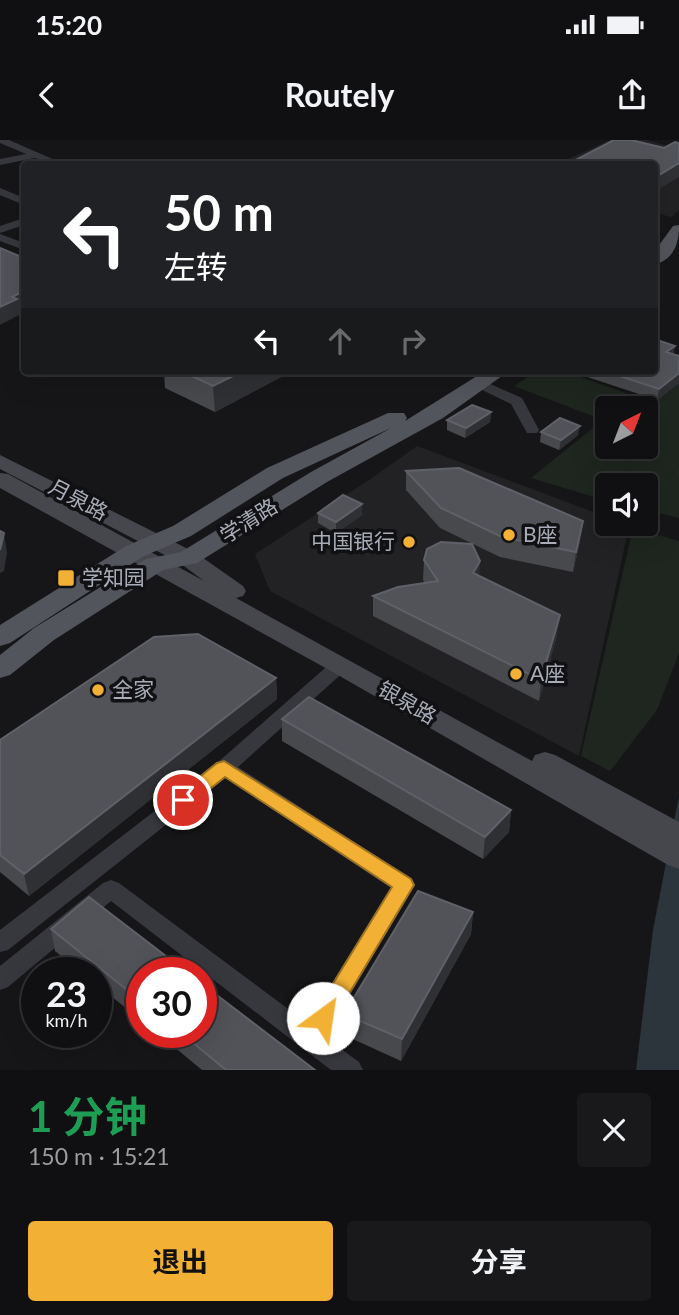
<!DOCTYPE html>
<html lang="zh">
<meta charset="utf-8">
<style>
:root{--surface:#101012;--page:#19191b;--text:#f1f3f6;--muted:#9c9d9f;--line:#303032;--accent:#f2b134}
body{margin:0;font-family:Lato,"Noto Sans SC",sans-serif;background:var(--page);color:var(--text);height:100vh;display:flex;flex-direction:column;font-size:26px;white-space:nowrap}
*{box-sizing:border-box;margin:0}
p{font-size:23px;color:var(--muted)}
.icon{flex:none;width:38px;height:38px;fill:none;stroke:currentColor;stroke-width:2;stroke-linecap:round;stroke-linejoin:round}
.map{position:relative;height:930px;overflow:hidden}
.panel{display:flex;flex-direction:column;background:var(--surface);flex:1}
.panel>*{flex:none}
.top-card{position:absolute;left:21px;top:21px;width:637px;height:214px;border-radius:7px;box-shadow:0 7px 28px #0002,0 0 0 2px var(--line);background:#202124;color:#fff;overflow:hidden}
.needle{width:46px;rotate:42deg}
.controls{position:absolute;left:595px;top:256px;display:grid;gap:14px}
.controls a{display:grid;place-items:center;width:63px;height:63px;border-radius:7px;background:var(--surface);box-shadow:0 7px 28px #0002,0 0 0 2px var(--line);font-size:35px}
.speed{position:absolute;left:21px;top:817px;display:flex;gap:14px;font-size:35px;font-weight:700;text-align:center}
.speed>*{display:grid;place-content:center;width:91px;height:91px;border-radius:50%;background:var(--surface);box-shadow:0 7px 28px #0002,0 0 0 2px var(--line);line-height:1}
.speed small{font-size:18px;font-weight:400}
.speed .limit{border:10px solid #d22;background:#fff;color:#111}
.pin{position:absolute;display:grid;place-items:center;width:60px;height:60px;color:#fff;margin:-30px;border:4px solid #fff;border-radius:50%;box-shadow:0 2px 7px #0007}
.me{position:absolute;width:77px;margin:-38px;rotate:31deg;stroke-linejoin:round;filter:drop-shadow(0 0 5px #0008)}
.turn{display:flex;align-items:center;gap:24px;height:147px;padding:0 28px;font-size:32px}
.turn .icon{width:91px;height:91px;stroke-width:2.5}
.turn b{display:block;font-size:49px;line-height:60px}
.lanes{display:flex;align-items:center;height:66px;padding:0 28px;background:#0003;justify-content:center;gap:35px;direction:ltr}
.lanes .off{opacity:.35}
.round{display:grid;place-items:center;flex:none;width:74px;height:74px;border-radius:7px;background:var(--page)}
.overview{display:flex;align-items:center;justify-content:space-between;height:119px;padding:0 28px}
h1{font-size:42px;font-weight:700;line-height:52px;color:#1e9e55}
.primary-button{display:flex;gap:14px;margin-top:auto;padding:14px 28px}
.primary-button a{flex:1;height:80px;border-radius:7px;background:var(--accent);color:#111;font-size:28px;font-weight:700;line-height:80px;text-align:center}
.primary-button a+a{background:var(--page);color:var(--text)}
.status{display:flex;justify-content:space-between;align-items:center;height:49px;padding:0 35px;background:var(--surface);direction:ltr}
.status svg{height:19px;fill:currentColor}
header{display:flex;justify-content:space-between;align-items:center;height:91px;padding:0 28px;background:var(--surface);font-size:32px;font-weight:700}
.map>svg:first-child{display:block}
.built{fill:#222225}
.green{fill:#1e261f;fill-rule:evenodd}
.water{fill:#2c353c}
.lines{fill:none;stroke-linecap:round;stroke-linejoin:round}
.street{fill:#37383d;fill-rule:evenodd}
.secondary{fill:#45474d;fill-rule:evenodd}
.primary{fill:#53555c;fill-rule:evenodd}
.wall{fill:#47494d}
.shaded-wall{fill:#2f3033}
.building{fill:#525359;stroke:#5f6168;stroke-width:2}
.route{fill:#f2b134;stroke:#9d7322;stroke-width:2}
.poi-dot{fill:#f2b134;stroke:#111113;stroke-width:2.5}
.labels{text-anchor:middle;stroke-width:7;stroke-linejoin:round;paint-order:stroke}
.street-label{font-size:21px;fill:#a8adb8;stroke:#111113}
.poi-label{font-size:21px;fill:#a8adb8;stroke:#111113;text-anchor:start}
</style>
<div class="status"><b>15:20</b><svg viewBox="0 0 49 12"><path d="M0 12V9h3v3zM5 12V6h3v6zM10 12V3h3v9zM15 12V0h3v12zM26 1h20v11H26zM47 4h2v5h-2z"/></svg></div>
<header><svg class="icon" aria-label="back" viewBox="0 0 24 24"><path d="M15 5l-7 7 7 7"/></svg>Routely<svg class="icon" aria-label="share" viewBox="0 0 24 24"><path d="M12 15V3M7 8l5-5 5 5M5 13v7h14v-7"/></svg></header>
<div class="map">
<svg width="679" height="930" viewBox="0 0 679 930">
<rect width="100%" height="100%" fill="#161618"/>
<g class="built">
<path d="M610,0H646L679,9V70L671,77L655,73L654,24H557Z"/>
<path d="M417,306L607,377V383L629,386L579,616L270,451L255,414L369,340Z"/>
</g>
<g class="green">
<path d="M537,231H564L653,263L679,243V378L646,370V345H607V361L531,338L603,280L514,246ZM607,268H646V306H607Z"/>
<path d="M633,388L679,401V513L657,570L610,631L581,616Z"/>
</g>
<path class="water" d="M679,656V930H636L653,790Z"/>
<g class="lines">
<g class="street">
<path d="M0,0H9L64,24H51L35,18L0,25V19L26,14L0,3Z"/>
<path d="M0,48L24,58V65L0,55Z"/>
<path d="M24,78V85L0,93V86Z"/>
<path d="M0,94L24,103V110L0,101Z"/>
<path d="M479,239L522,258L539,290L537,293H527L511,264L474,246V240Z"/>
<path d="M340,519L349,525L347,529L238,627L412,739L415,745L325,897L359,922L363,930H331L111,761L8,847L0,850V826L103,743L111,740L119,743L307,883L391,748L225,638L8,810L0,812V790L217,623L333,521Z"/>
</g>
<path class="secondary" d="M0,315L196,413L243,446L246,451L243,456L236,458L532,621L535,615L545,612L555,615L679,682V729L668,725L331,531L0,348V333L8,334L204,441L180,423L0,329Z"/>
<g class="primary">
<path d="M679,85C679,104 674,119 654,125V112L673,86Z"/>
<path d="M485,231H509L443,278L327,342L197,423L163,430L54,500L10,535L0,538V515L34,488L146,419L181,412L311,332L391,288L283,338L191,396L144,416L10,503L0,506V485L126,406L173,386L267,328L388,273H404L407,278L405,281Z"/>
</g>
</g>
<g class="wall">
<path d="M675,206L673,214L679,216V243L657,260L569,231H654Z"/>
<path d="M164,231H283V236L215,272L165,248Z"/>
<path d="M491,272L490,282L465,298L447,290V280Z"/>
<path d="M541,292L578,295L559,310L540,302Z"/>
<path d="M406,331L580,401L573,432L500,417L440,388L406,350Z"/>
<path d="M362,364V375L336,393L318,383V373Z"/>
<path d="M424,420L479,436L557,495L539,561L373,476V456L425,443L423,440Z"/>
<path d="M276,538L277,559L29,756L0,732V600Z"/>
<path d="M282,579L511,670L509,692L483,719L282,601Z"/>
<path d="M473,772L471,794L401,921L344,895V874Z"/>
<path d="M51,789L142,833V881L96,844V833H82L55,811Z"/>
<path d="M156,892H201L315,930H202Z"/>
</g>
<g class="shaded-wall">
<path d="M679,23V37L654,52V38Z"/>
<path d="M24,151V169L19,171V175L0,185V167L12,157Z"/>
<path d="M675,206L673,217L666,212Z"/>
<path d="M243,231H283V236L215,272L213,246Z"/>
<path d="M679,233V243L657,260L659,249Z"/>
<path d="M491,272L490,282L465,298L466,288Z"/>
<path d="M580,286L578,295L559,310L561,300Z"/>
<path d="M362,364V375L336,393V382Z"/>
<path d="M583,381L580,401L573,432L576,412Z"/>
<path d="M4,393L7,413L4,431L0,433V410Z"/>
<path d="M480,421L479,441L473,433Z"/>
<path d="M560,475L557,495L539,561L541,540Z"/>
<path d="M276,538L277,559L29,756L24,734Z"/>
<path d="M511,670L509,692L483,719L485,697Z"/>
<path d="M473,772L471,794L401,921L402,899Z"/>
</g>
<g class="building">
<path d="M614,0H631L664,8L675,2L679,3V23L654,38V24H568Z"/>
<path d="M0,108L24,118V151L12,157L17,159L0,167Z"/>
<path d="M654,199L675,206L666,212L679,216V233L659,249L605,231H654Z"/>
<path d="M181,231H243L213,246Z"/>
<path d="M472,265L491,272L466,288L447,280Z"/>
<path d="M560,278L580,286L561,300L541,292Z"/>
<path d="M459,328L583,381L576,412L502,397L441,368L406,331Z"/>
<path d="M343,355L362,364L336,382L318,373Z"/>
<path d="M0,391L4,393L0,410Z"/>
<path d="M441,402L472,404L480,421L473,433L560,475L541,540L373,456L398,447L438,441L424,420L427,409Z"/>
<path d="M198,494L276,538L24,734L0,715V600L154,497Z"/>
<path d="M309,557L511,670L485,697L282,579Z"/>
<path d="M418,751L473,772L402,899L344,874Z"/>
<path d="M89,757L188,833H142V862L51,789Z"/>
<path d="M201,843L315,930H226L180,892H201Z"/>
</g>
<path class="route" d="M224,621L411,739L414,745L331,884L323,887L315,884L312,878L392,747L225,637L190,665H177L174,660L177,655L217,623Z"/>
<g class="poi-dot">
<circle cx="509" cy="395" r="7"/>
<circle cx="409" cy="402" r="7"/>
<rect x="57" y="429" width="18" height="18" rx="3.5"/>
<circle cx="516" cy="534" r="7"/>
<circle cx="98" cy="550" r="7"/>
</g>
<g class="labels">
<g class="street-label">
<text transform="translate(78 360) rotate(28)" y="7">月泉路</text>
<text transform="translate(249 381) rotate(-32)" y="7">学清路</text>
<text transform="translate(407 563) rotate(30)" y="7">银泉路</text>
</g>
<g class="poi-label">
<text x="523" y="402">B座</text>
<text x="395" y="409" text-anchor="end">中国银行</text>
<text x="82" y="445">学知园</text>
<text x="530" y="541">A座</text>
<text x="112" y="557">全家</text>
</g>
</g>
</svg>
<div class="controls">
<a><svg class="needle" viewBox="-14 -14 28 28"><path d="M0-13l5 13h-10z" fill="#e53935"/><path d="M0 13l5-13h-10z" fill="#9c9d9f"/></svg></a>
<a><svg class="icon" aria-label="sound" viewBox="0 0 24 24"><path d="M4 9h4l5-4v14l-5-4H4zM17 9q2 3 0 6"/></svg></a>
</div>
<div class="speed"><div>23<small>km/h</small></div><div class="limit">30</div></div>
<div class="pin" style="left:183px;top:660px;background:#d93025"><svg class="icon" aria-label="arrive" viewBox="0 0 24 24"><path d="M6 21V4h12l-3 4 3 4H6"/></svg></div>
<svg class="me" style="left:323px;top:878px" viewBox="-20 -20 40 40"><circle r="19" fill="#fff"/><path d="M0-13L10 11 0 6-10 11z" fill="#f2b134"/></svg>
<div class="top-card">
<div class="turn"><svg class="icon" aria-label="left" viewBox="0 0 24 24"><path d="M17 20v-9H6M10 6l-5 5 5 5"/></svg><div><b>50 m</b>左转</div></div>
<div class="lanes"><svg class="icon" aria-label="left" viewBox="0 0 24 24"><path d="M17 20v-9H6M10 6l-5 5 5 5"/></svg><svg class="icon off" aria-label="ahead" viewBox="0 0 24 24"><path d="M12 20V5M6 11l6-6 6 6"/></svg><svg class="icon off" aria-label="right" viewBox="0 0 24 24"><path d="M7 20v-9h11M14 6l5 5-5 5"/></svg></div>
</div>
</div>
<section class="panel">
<div class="overview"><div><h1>1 分钟</h1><p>150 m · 15:21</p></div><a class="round"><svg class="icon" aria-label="close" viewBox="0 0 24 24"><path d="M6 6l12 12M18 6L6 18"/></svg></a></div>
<div class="primary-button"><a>退出</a><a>分享</a></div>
</section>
